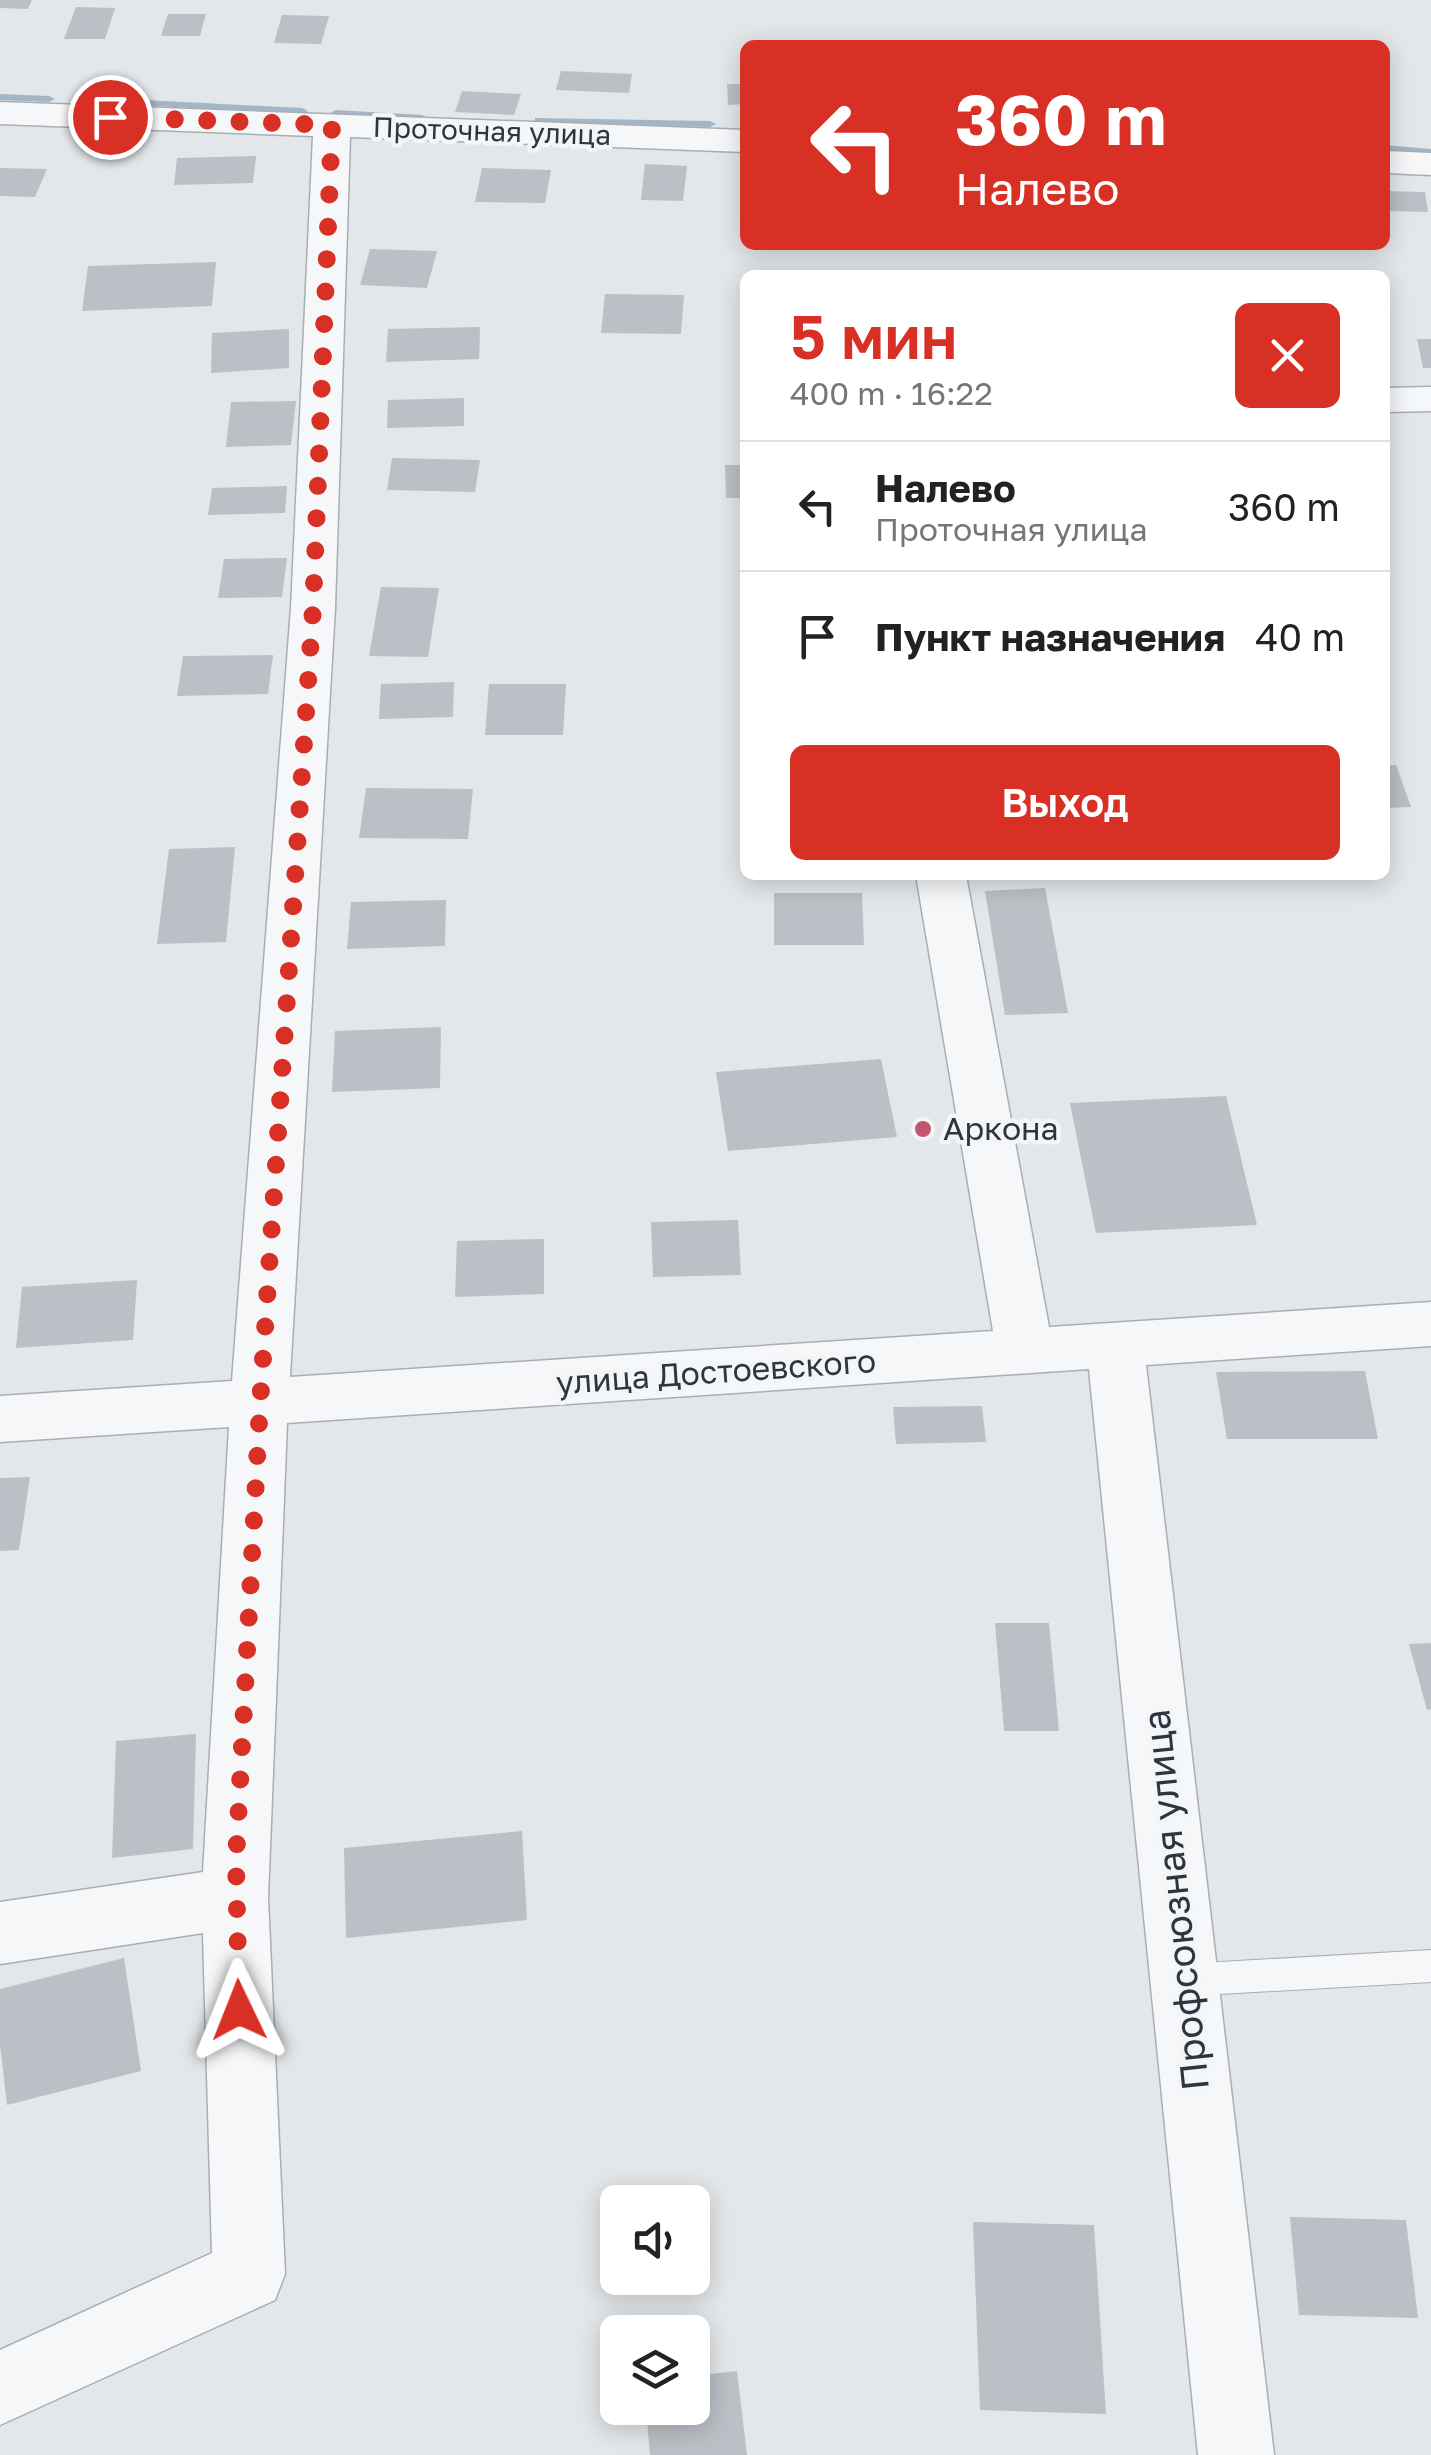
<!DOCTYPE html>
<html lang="ru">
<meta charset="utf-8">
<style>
:root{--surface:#fff;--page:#f2f2f2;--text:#222;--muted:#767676;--line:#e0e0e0;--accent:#d93025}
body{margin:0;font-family:"Golos Text",sans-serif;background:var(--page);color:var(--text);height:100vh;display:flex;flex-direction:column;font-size:38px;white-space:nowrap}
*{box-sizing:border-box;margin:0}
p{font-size:32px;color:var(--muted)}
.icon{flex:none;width:55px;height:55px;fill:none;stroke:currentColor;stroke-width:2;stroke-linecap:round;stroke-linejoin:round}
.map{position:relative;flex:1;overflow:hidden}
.panel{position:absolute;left:740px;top:270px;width:650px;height:610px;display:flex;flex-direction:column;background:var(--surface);border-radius:15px;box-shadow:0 5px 25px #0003}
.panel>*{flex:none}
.top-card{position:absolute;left:740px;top:40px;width:650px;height:210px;border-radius:15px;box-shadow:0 5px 25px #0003;background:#d93025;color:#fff;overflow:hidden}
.buttons{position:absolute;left:600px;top:2185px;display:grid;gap:20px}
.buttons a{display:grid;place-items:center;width:110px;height:110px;border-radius:15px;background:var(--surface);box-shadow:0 5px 25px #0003;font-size:50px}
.pin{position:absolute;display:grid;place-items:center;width:85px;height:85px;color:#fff;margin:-42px;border:5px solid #fff;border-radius:50%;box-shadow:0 2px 10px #0007}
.me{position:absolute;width:110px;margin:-55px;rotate:358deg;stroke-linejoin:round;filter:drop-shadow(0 0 8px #0008)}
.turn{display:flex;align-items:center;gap:35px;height:210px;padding:0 50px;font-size:45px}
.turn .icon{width:130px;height:130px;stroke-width:2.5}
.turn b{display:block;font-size:70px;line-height:85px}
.round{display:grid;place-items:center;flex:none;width:105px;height:105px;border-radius:15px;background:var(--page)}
.summary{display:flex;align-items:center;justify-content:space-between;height:170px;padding:0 50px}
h1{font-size:60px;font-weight:600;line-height:75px;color:var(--accent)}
.button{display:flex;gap:20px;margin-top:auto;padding:20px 50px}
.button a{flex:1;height:115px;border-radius:15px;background:var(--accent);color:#fff;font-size:40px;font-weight:600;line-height:115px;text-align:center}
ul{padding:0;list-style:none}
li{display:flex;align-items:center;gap:30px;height:130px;padding:0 50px;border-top:2px solid var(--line)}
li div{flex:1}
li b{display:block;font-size:38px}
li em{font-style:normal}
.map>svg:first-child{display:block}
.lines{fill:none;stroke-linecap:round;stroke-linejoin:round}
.stream{fill:#a3b6c6;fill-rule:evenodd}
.building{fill:#bbc0c6}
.lane-casing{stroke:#a9aeb4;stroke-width:2}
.street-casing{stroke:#a9aeb4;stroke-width:3}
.lane{fill:#f6f7f9;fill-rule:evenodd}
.street{fill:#f6f7f9;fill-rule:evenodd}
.route{stroke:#d93025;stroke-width:18;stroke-dasharray:0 32.4}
.poi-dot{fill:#c1576e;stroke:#f3f5f7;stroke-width:4}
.labels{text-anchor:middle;stroke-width:9;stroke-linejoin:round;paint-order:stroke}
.far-street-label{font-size:28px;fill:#2d3541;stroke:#f3f5f7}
.poi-label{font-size:32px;fill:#2d3541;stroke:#f3f5f7;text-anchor:start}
.street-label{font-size:32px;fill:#2d3541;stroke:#f3f5f7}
.near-street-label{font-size:38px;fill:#2d3541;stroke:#f3f5f7}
</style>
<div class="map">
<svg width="1431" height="2455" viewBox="0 0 1431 2455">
<rect width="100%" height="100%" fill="#e3e7ea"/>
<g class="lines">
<g class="stream">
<path d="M0,94L49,96L55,99L49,102L0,100Z"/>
<path d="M87,97L302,108L308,111L302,114L83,102L81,100Z"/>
<path d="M336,110L422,115L428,118L422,121L332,115L330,113Z"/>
<path d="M535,118L710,121L716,124L710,127L539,123L535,122Z"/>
<path d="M1385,145L1431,149V157L1385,153Z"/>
</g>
</g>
<g class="building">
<path d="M0,0H32L28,9L0,8Z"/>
<path d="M76,7L115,8L105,39H64Z"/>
<path d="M168,14H206L200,36H161Z"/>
<path d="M282,15L329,16L321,44L274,43Z"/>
<path d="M561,71L632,74L629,93L556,90Z"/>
<path d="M727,84H745V104L728,105Z"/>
<path d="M462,91L521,94L514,115L455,112Z"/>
<path d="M256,156L253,183L174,185L177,158Z"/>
<path d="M645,164L687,166L683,201L641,200Z"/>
<path d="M0,168L47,169L35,197L0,196Z"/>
<path d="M482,168L551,170L545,203L475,202Z"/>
<path d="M1385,191L1425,192L1428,212L1385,211Z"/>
<path d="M370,249L437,251L427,288L360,285Z"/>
<path d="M216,262L212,306L82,311L88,266Z"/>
<path d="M605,294L684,295L681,334L601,333Z"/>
<path d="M480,327L479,359L386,362L388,329Z"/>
<path d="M289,329V368L211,373L212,333Z"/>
<path d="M1417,339H1431V368H1423Z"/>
<path d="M464,398V426L387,428L388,400Z"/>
<path d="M296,401L291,445L226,447L231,402Z"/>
<path d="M392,458L480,460L475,492L387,490Z"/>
<path d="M725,465H745V498H726Z"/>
<path d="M287,486L285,513L208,515L212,488Z"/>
<path d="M287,558L282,597L218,598L224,559Z"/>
<path d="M381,587L439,588L428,657L369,656Z"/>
<path d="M273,655L268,694L177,696L183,656Z"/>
<path d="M454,682L453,717L379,719L381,684Z"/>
<path d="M489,684H566L563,735H485Z"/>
<path d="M1385,765H1396L1411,807L1385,808Z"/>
<path d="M366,788L473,789L468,839L359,838Z"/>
<path d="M235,847L226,942L157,944L169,849Z"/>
<path d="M1045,888L1068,1013L1005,1015L985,891Z"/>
<path d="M774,893H862L864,945H774Z"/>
<path d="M446,900L445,946L347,949L351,902Z"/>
<path d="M441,1027L440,1088L332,1092L335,1031Z"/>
<path d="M881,1059L897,1137L728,1151L716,1072Z"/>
<path d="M1226,1096L1257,1225L1096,1233L1070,1103Z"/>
<path d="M738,1220L741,1275L653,1277L651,1222Z"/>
<path d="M544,1239V1294L455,1297L457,1241Z"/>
<path d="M137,1280L133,1340L16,1348L22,1287Z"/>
<path d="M1365,1371L1378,1439H1227L1216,1372Z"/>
<path d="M982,1406L986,1442L896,1444L893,1407Z"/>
<path d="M30,1477L19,1550L0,1551V1478Z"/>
<path d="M995,1623H1049L1059,1731H1004Z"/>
<path d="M1431,1643V1709L1427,1710L1409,1644Z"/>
<path d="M196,1734L193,1849L112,1858L116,1741Z"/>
<path d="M522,1831L527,1920L346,1938L344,1848Z"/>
<path d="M124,1958L141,2071L7,2105L0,2044V1989Z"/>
<path d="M1290,2217L1406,2220L1418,2318L1299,2315Z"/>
<path d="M973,2222L1094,2225L1106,2414L980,2410Z"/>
<path d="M737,2371L747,2455H650L646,2408H692V2376Z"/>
</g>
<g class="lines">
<g class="lane-casing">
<path id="lane" d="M1431,1950V1982L1184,1996L1172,1991L1167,1980L1172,1969L1184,1964Z"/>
</g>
<g class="street-casing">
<g id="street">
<path d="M0,102L745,130V152L350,137L335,608L290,1377L993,1331L916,875H966L1049,1327L1431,1302V1346L1146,1365L1274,2455H1198L1089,1369L287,1423L268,1898L285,2274L275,2300L0,2425V2350L212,2253L203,1933L0,1964V1902L203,1872L229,1427L0,1442V1396L232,1381L291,608L313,136L0,124Z"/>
<path d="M1385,151L1431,153V175L1385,173Z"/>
<path d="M1431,387V411L1385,412V388Z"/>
</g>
</g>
<use href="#lane" class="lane"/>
<use href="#street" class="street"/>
</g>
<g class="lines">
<path class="route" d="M110,117L332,125L313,608L260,1404L236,1860L239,2010"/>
</g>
<circle class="poi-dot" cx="923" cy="1129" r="10"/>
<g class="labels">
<g class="far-street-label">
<text transform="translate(492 131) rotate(2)" y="10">Проточная улица</text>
</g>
<g class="poi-label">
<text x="943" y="1140">Аркона</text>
</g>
<g class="street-label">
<text transform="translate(716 1372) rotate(-4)" y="11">улица Достоевского</text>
</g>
<g class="near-street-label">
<text transform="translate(1176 1900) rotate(-96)" y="13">Профсоюзная улица</text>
</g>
</g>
</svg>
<div class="buttons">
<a><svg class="icon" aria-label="sound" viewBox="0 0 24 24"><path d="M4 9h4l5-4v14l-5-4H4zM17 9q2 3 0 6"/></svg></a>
<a><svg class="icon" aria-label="layers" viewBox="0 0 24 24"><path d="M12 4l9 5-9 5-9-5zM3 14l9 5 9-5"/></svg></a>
</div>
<div class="pin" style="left:110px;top:117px;background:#d93025"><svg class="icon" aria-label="arrive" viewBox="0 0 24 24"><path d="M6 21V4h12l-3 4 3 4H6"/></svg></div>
<svg class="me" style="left:239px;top:2010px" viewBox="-20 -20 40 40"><path d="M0-17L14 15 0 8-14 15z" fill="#d93025" stroke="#fff" stroke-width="4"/></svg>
<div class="top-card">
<div class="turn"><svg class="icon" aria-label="left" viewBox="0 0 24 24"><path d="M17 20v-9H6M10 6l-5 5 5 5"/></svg><div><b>360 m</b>Налево</div></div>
</div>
<section class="panel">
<div class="summary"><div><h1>5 мин</h1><p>400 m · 16:22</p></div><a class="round" style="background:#d93025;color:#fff"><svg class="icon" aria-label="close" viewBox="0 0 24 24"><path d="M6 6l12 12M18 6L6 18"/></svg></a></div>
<ul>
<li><svg class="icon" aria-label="left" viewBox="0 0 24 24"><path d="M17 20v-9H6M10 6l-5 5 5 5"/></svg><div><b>Налево</b><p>Проточная улица</p></div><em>360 m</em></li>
<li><svg class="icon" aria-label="arrive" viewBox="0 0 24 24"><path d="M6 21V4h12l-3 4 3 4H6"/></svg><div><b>Пункт назначения</b></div><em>40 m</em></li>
</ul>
<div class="button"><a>Выход</a></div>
</section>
</div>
